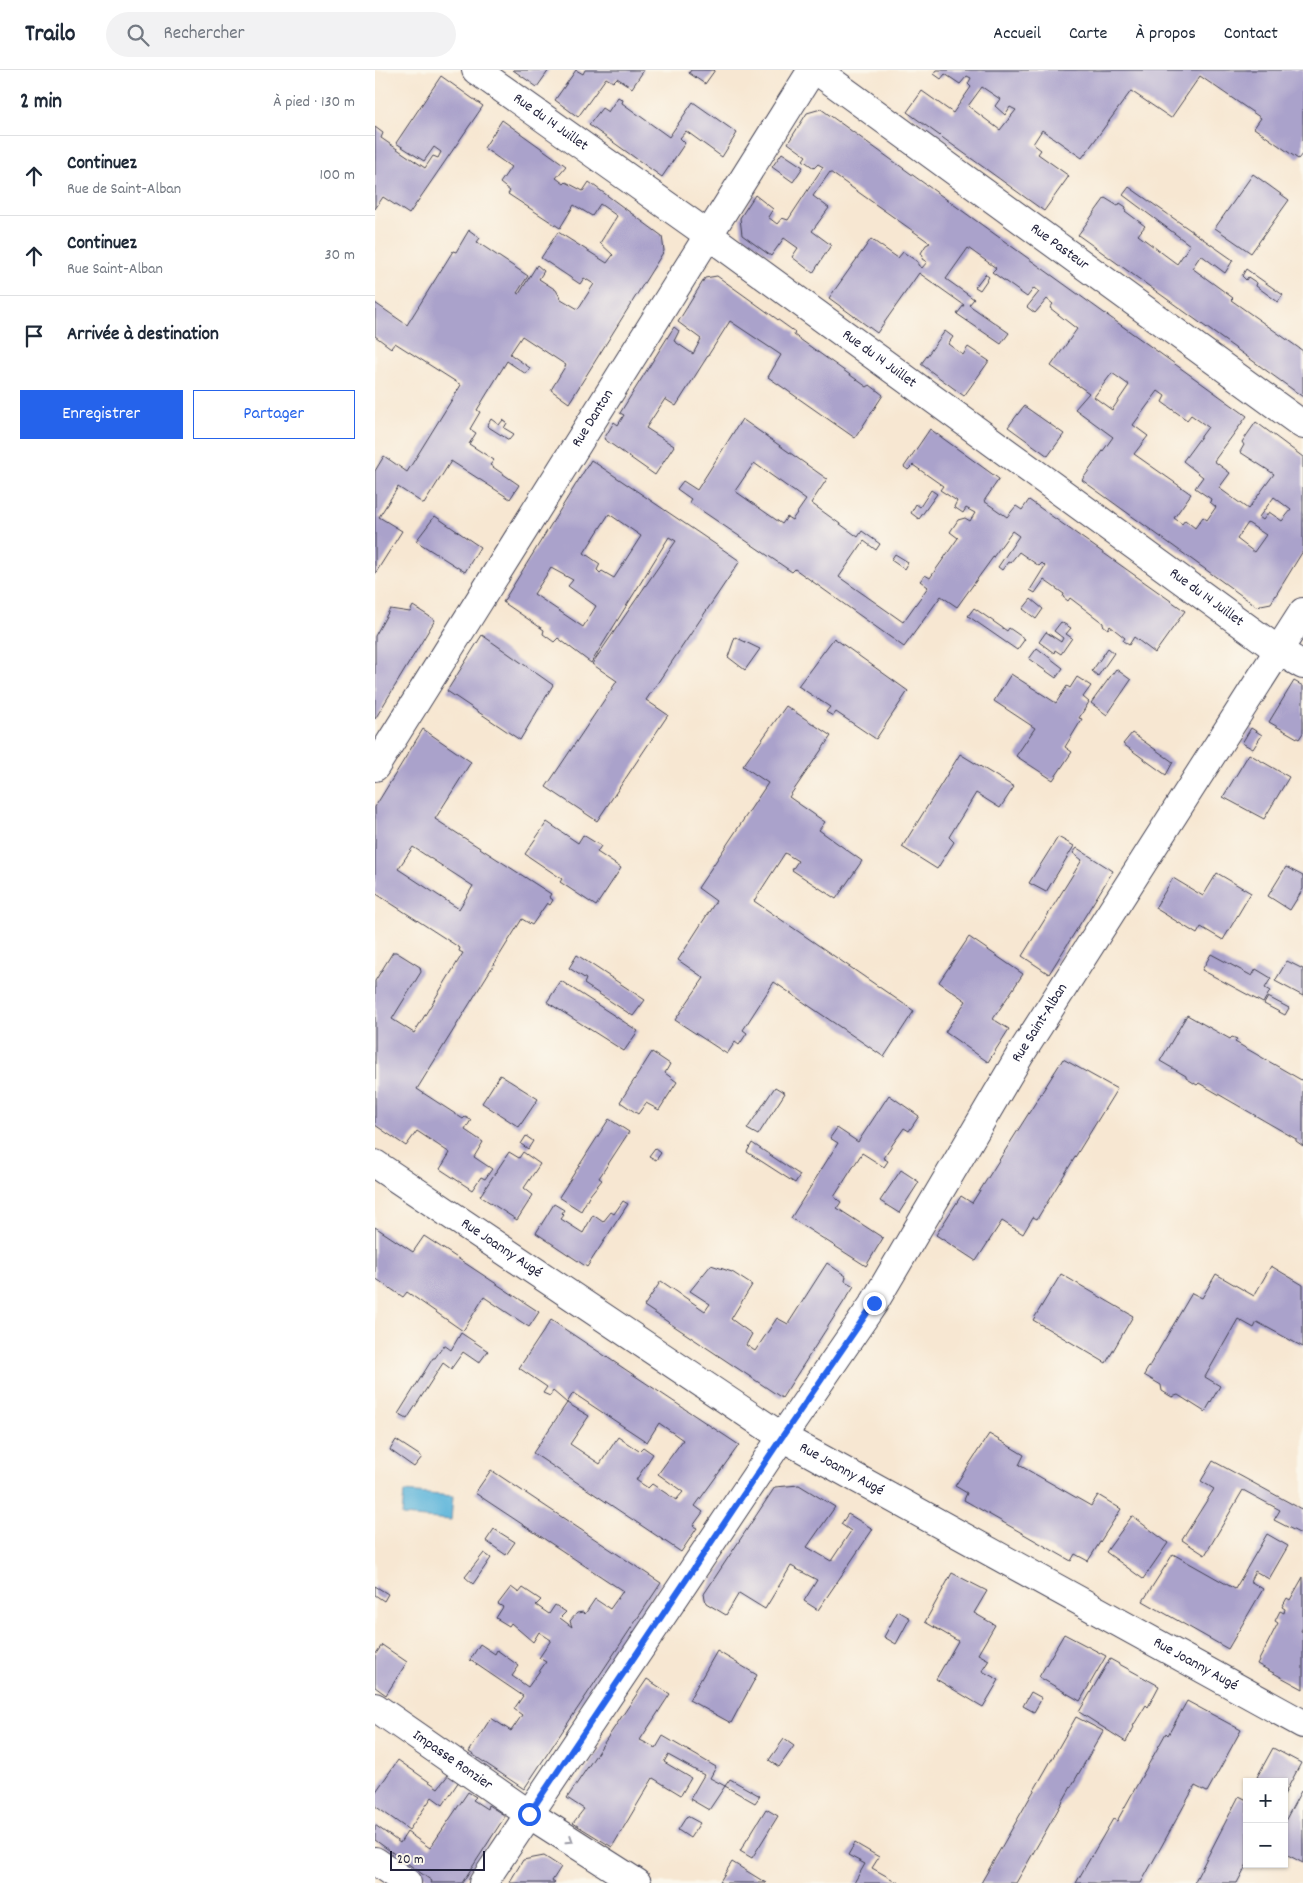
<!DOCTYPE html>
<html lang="fr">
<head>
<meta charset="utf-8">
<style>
  body { margin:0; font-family:Dekko,sans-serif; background:#f2f2f3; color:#1f2937 }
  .controls { position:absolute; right:15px; bottom:15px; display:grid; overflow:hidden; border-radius:0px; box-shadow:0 1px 4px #0004 }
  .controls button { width:45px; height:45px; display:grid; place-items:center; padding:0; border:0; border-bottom:1px solid #e0e1e3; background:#fff; color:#1f2937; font:25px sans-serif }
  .scale { position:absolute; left:15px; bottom:12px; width:95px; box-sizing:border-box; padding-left:5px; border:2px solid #22223b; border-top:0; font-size:14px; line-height:18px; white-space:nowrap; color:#22223b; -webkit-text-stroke:4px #fbf7ec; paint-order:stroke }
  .stop { position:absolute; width:15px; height:15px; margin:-11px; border:4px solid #2563eb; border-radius:50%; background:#fff }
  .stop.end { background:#2563eb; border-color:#fff; box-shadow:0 1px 5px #0008 }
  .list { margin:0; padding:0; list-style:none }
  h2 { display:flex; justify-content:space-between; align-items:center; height:65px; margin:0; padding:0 20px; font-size:21px }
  h2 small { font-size:16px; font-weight:400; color:#747a83 }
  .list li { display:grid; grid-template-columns:32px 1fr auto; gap:15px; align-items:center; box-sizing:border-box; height:80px; padding:0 20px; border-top:1px solid #e0e1e3 }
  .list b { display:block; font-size:19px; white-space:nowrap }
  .list p { margin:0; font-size:16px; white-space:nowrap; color:#747a83 }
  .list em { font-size:16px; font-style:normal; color:#747a83 }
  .actions { display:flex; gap:10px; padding:15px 20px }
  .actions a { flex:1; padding:11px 0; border:1px solid #2563eb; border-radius:0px; text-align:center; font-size:18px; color:#2563eb }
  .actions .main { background:#2563eb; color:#fff }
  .icon { flex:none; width:28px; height:28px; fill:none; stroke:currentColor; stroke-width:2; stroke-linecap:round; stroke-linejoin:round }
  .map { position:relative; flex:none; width:928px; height:1813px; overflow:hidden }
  header { display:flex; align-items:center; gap:30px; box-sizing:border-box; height:70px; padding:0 25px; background:#fff; border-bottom:1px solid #e0e1e3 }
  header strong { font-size:24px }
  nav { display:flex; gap:28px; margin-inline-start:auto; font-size:18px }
  .search { width:350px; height:45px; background:#f2f2f3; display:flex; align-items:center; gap:12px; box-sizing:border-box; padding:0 18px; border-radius:28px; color:#747a83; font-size:19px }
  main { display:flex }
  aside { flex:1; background:#fff }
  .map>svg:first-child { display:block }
</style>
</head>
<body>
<header>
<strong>Trailo</strong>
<div class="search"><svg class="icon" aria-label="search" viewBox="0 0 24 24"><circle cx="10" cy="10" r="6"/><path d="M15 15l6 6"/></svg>Rechercher</div>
<nav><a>Accueil</a><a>Carte</a><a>À propos</a><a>Contact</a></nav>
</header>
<main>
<aside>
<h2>2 min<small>À pied · 130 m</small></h2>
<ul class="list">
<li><svg class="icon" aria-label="ahead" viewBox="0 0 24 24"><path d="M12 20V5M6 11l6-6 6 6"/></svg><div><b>Continuez</b><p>Rue de Saint-Alban</p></div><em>100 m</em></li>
<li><svg class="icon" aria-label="ahead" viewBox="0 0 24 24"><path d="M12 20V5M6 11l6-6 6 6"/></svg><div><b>Continuez</b><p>Rue Saint-Alban</p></div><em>30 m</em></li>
<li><svg class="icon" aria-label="arrive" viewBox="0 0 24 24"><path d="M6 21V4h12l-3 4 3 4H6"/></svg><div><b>Arrivée à destination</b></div></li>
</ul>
<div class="actions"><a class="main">Enregistrer</a><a>Partager</a></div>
</aside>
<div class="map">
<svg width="928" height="1813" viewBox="0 0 928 1813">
  <rect width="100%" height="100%" fill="#fbf7ec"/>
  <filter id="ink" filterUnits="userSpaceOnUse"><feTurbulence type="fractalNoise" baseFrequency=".02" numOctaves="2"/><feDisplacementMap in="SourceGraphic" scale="10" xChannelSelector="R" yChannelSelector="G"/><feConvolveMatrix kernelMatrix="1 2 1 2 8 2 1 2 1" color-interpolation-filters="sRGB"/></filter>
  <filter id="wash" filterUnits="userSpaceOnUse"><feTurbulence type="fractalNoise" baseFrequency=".0096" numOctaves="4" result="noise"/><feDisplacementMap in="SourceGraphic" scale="20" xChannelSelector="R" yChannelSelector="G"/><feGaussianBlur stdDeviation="1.12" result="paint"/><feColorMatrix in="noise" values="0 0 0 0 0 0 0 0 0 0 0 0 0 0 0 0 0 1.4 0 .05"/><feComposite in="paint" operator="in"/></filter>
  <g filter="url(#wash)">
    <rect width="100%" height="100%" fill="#f7e7d2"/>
    <path fill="#5db5da" stroke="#406c8a" d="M29 1422 78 1426 76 1450 27 1446Z"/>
    <g id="blocks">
      <path fill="#aaa2cb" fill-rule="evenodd" d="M138 0H174L162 17Z
        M201 0 208 4 210 0H269L257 18 242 8 238 12 231 8 203 47 180 30Z
        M316 0H340L330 14 314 3Z
        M562 0H928V83L923 89 879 58 886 48 825 6 796 48 756 21 707 88 667 60 658 74 666 80 663 84 694 106 669 141 532 42 547 21 578 43 596 17 593 14 596 8 592 6 585 14 570 4 566 9 559 4ZM607 17 625 29 620 36 630 45 635 37 641 40 625 60 593 36Z
        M66 6 108 36 34 144 8 127 0 139V57L8 63 6 68 50 98 58 86 63 88 66 82 59 77 49 91 21 73Z
        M243 27 248 30 247 33 294 67 318 32 362 63 347 87 311 61 305 68 310 73 287 107 214 55 227 38 233 42Z
        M446 39 872 346 839 391 855 403 844 418 873 439 899 404 865 382 869 375 867 372 881 352 928 387V481L896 533 881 536 707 410 738 367 700 339 714 323 676 296 702 259 675 238 678 234 672 229 660 243 652 237 664 222 659 218 652 227 617 202 621 198 593 178 571 209 599 229 594 235 634 263 626 274 582 244 589 235 544 203 502 263 454 228 496 169 523 188 528 182 543 192V195L547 198 552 192 547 189 548 186 546 183 551 175 555 173 455 102 438 126 454 138 437 161 456 175 438 203 417 187 423 178 409 168 396 186 367 165 365 148 380 125 398 139 393 147 402 154 407 148 413 150 448 97 443 94 439 98 428 90 431 86 413 73 432 43ZM737 303 754 315 737 340 719 327ZM783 321 790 326 787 332 812 350 816 345 833 357 808 391 828 407 820 418 836 429 835 432 841 437 832 450 828 447 820 458 810 450 807 454 799 448 816 424 759 384 773 366 758 355ZM899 427 916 440 907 451 894 442 888 450 884 447ZM873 453 891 465 879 482 862 469Z
        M127 50 191 96 181 108 189 114 191 112 208 121 214 112 287 166 289 181 194 333 176 320 191 295 147 266 135 284 155 298 151 304 132 291 102 340 105 342 95 359 101 363 94 374 119 390 115 395 144 415 135 429 76 391 49 434 23 417 4 447 27 461 0 504V401L9 386 32 402 86 315 20 273 16 278 0 266V233L32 255 78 181 81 182 94 160 105 168 102 172 153 206 142 223 144 224 162 195 169 201 164 209 181 220 186 229 203 239 219 214 209 208 205 214 166 188 183 162 232 193 238 185 225 173 242 146 225 134 217 146 199 135 185 158 133 124 135 121 125 113 136 97 109 78Z
        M407 83 428 97 418 112 397 97Z
        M878 104 914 130 876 183 840 158Z
        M754 117 858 190 850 203 826 185 817 198 858 228 856 230 928 281V327L703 165 730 128 743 136 745 133 751 137 750 141 770 156 763 165 802 194 815 175 748 125Z
        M871 199 908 225 903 232 881 216 882 213 873 207 871 210 867 206Z
        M610 204 614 207 605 220 600 217Z
        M342 206 420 262 419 265 492 317 495 315 508 325 480 368 393 307 406 285 355 251 301 336 290 329 271 358 299 376 280 405 229 369 239 352 243 355 249 345 245 343 299 257 304 261 299 271 318 284 326 269 303 252 330 208Z
        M570 261 578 267 573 274 588 285 593 277 614 291 589 326 546 294Z
        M649 336 689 364 673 386 633 357Z
        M116 349 124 355 128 350 132 353 129 358 139 364 134 370 112 356Z
        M367 349 452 409 436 433 483 467 487 461 505 474 501 480 489 471 464 507 528 552 553 517 545 511 550 505 555 508 583 468 575 462 583 450 590 448 595 451 600 443 591 438 588 443 579 437 582 431 565 420 568 416 538 395 533 400 529 397 555 359 624 409 609 431 632 447 641 436 647 440 654 430 810 541 780 583 759 567 754 575 748 571 750 568 735 556 733 559 728 555V553L695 528 693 531 688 527 689 524 669 510 660 523 655 520 670 496 667 493 664 496 644 482 635 493 633 492 627 500 623 497 644 466 637 461 582 537 566 526 529 577 420 499 417 502 314 432 316 429 302 419 308 411 322 420ZM379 393 431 430 417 450 412 447 407 454 360 421Z
        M216 390 365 491 271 630 293 645 222 751 171 717 242 611 217 594 301 471 294 467 216 593 183 568 179 572 168 564 169 560 128 532ZM234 444 266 466 239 508 227 501 225 503 222 500 225 494 209 483ZM176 498 198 510 193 516 221 536 208 557 159 524Z
        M556 420 562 424 544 449 536 443 541 434 545 437Z
        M60 446 105 477 90 502 41 471Z
        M520 484 533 492 529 499 516 490Z
        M656 529 668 539 661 549 648 539Z
        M38 536 60 550 0 649V566L15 539 35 542Z
        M599 538 632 561 634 558 650 569 642 580 593 546Z
        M686 552 696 558 691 564 697 568 686 584 680 580 679 583 664 572 671 562 686 572 688 568 679 561Z
        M107 565 178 615 145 670 72 621Z
        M360 567 385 579 370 600 353 587Z
        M459 568 533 621 501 669 461 642 458 646 451 642 455 637 423 616Z
        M662 578 688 598 681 608 654 589Z
        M733 578 739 583 723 606 717 601Z
        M741 599 756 610 732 645 716 633Z
        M636 604 681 633 692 616 695 618 702 607 716 616 708 627 714 632 704 648 707 649 690 677 697 682 678 710 641 686 660 658 619 631Z
        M919 611 928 616V663L924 669 894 652Z
        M411 636 456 666 414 727 450 752 444 760 487 791 461 829 417 800 423 791 410 783 379 831 539 941 509 987 399 912 368 960 372 963 364 975 360 972 352 984 300 950 329 908 303 890 341 831 323 818 393 713 368 696Z
        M876 658 887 665 878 679 867 673Z
        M48 659 96 692 60 749 176 824 174 827 178 830 175 835 172 833 157 855 147 849 42 1019 88 1049 90 1047 96 1050 90 1060 108 1072 99 1087 117 1099 110 1109 106 1107 97 1120 65 1099 75 1083 42 1061 31 1076 0 1055V911L18 882H21L45 897 46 902 17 949 39 963 88 883 84 881 85 878 0 823V737ZM38 777 98 816 84 839 23 799Z
        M757 663 798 692 791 705 748 674Z
        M585 684 639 717 625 738 601 723 574 767 579 772 562 799 527 777Z
        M874 684 914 707 889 749 848 727Z
        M172 752 203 773 208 765 226 776 222 782 246 798 221 836 185 812 187 809 150 784Z
        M683 767 699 776 671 822 654 813Z
        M702 778 738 801 674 904 647 886 707 790 698 783Z
        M911 797 928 806V819L915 840 893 826Z
        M842 803 876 823 848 870 826 857 822 864 780 838 798 808 828 826Z
        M594 867 648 904 618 949 634 959 613 992 570 962 591 931 564 912Z
        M836 884 877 906 881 899 896 908 890 918 895 921 888 933 827 900Z
        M202 885 270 930 258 946 209 914 211 909 194 898Z
        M912 891 928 899V926L900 911Z
        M186 911 263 961 249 981 172 932Z
        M893 927 914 938 910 945 889 934Z
        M812 945 855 969 857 967 862 969 860 972 928 1011V1076L921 1071V1069L824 1013 822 1015 811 1008V1006L785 991Z
        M277 982 295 994 290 1003 302 1012 284 1040 271 1033 263 1044 245 1032Z
        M688 989 742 1019 662 1149 658 1147 648 1164 627 1151 601 1191 561 1165 586 1126 597 1133Z
        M125 1005 163 1029 144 1057 107 1033Z
        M400 1017 410 1023 383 1065 372 1059Z
        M514 1025 544 1046 534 1061 529 1058 508 1088 513 1091 509 1097 487 1083 459 1127 466 1132 462 1138 508 1168 491 1196 416 1148 463 1073 455 1068 462 1058 483 1072Z
        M234 1049 254 1062 224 1108 227 1110 215 1125 206 1141 184 1127Z
        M151 1066 158 1071 153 1079 146 1074Z
        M377 1073 425 1105 420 1113 372 1082Z
        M280 1078 286 1083 281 1090 274 1086Z
        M134 1082 144 1088 148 1082 165 1094 149 1118 158 1125 142 1150 105 1126Z
        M526 1100 544 1112 524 1143 505 1131Z
        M248 1131 253 1134 212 1197 161 1163 179 1134 189 1140 187 1143 189 1145 186 1149 208 1163 218 1145 228 1152 236 1142 239 1144Z
        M0 1157 38 1182 49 1166 164 1242 154 1257 109 1227 88 1261 32 1222 28 1227 0 1208Z
        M452 1193 471 1206 470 1211 479 1216 407 1328 269 1236 286 1211 330 1241 335 1234 315 1221 336 1195 357 1202 377 1215 356 1249 377 1264 371 1275 380 1281 402 1248 413 1254Z
        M896 1196 928 1215V1277L882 1252 879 1258 863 1249 830 1307 845 1316 830 1342 803 1325 797 1327 787 1321 786 1315 769 1305 817 1223 827 1228 841 1204 879 1226Z
        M686 1204 758 1246 731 1293 658 1250Z
        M176 1250 364 1375 320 1436 328 1442 318 1456 322 1458 306 1482 158 1383 192 1333 214 1346 195 1374 225 1394 243 1367 264 1381 268 1377 278 1384 261 1410 273 1418 277 1414 301 1430 308 1422 283 1404 308 1370 284 1353 272 1372 198 1323 192 1333 178 1321 175 1326 168 1323 172 1317 144 1298Z
        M86 1263 113 1281 104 1293 88 1282 76 1299 68 1293 32 1349 23 1344 58 1288H60L69 1275 76 1280Z
        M614 1364 649 1385 644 1395 665 1407 716 1436 723 1425 746 1439 713 1491 700 1484 696 1491 589 1430 592 1423 580 1416Z
        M21 1370 47 1387 39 1397 15 1380Z
        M838 1391 928 1440V1465L899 1450 905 1440 868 1420 830 1485 807 1470 839 1419 826 1411Z
        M116 1400 286 1513 149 1719 94 1682 116 1648 136 1661 147 1645 139 1639 148 1626 95 1590 105 1574 120 1584 122 1580 144 1596 137 1606 153 1617 171 1592 164 1588 176 1570 164 1562 158 1572 136 1553 134 1556 121 1548 128 1537 123 1534 136 1517 144 1523 148 1518 166 1530 161 1535 174 1544 180 1535 191 1542 185 1548 197 1557 195 1551 202 1543 208 1542 210 1544 220 1529 235 1539 248 1521 100 1423Z
        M424 1415 460 1437 432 1477 456 1491 476 1461 466 1454 473 1444 498 1459 443 1540 429 1531 442 1510 416 1496 390 1539 364 1523 351 1545 331 1533 329 1524 400 1417Z
        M757 1446 793 1473 768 1509 731 1482Z
        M119 1459 140 1472 131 1485 111 1471Z
        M892 1464 913 1476 894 1509 880 1501 875 1511 888 1519 853 1579 768 1531 798 1484 860 1519Z
        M109 1483 116 1488 98 1514 90 1507Z
        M577 1503 612 1521 599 1543 620 1555 603 1584 614 1590 607 1601 624 1610 608 1637 561 1609 583 1571 550 1552Z
        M928 1507V1557L926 1561 928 1562V1619L882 1594 903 1553 900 1551 905 1541 909 1543 910 1539 907 1537 912 1528 915 1530Z
        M0 1516 13 1524 9 1531 0 1525Z
        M523 1541 535 1548 521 1574 509 1567Z
        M689 1564 731 1586 705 1631 664 1607Z
        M7 1575 32 1592 11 1625 0 1617V1585Z
        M342 1581 382 1605 356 1653 314 1630Z
        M735 1589 784 1616 773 1637 771 1635 758 1656 759 1657 751 1672 704 1642Z
        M272 1609 295 1624 265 1670 281 1678 288 1666 341 1697 335 1708 350 1716 334 1740 315 1729 329 1705 293 1685 289 1692 316 1708 306 1725 278 1708 237 1777 198 1753 209 1739 192 1728Z
        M656 1622 667 1628 659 1642 648 1636Z
        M812 1631 866 1660 832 1722 820 1716 766 1813H701L738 1749 742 1751 791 1663 793 1665Z
        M701 1647 728 1661 641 1813H606Z
        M409 1669 419 1676 404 1697 394 1690Z
        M898 1678 926 1693 909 1725V1712H892L882 1707Z
        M23 1690 63 1718 74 1704 84 1711 68 1735 57 1727 34 1760 0 1736V1723Z
        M355 1709 385 1726 380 1733 350 1716Z
        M926 1721 928 1722V1793L909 1783V1753Z
        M93 1722 101 1727 98 1730 112 1739 113 1735 129 1745V1748L87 1813H56L57 1811 0 1770V1755L25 1773 32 1762 55 1778Z
        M864 1726 872 1730V1794L862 1813H819Z
        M391 1739 403 1746 377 1788 365 1781Z
        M312 1746 325 1753 315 1768 303 1760Z
        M480 1773 504 1787 497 1798 524 1813H479L490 1794 473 1785Z
        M169 1786 186 1797 177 1811 180 1813H134L148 1790Z
        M357 1792 391 1813H344Z"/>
    </g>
  </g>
  <g filter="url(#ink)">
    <use href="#blocks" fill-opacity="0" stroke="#424052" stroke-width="1"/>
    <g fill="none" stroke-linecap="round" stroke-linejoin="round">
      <g stroke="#424052" stroke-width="30">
        <g id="minor">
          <path id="s1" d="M101 0 332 164 904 581 928 595"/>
          <path id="s2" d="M441 0 928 355"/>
          <path id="s3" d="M0 697 437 0"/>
          <path id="s4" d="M0 1094 407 1367 928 1654"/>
          <path id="s5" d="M0 1637 154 1744 262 1813"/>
          <path d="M0 1791 32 1813"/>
          <path id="s6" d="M108 1813 407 1367 499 1233 645 985 928 542"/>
        </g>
      </g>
      <use href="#minor" stroke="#fff" stroke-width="28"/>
    </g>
    <defs><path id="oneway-chevron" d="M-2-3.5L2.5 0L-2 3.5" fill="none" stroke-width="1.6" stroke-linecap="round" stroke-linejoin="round" transform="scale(1.25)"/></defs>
    <use stroke="#9c9ca7" href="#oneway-chevron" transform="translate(195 1770) rotate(33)"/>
  </g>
  <g fill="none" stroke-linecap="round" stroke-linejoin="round" filter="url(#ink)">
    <path stroke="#2563eb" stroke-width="6" d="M154 1744 407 1367 499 1233"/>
  </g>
  <g text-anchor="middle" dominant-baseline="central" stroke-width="5" stroke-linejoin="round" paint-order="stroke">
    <g font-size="15" fill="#22223b" stroke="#fbf7ec">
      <text stroke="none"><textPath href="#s1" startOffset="91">Rue du 14 Juillet</textPath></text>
      <text stroke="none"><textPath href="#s2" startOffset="301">Rue Pasteur</textPath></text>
      <text stroke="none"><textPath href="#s1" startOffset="496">Rue du 14 Juillet</textPath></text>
      <text stroke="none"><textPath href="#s3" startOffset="411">Rue Danton</textPath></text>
      <text stroke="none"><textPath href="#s1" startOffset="901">Rue du 14 Juillet</textPath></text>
      <text stroke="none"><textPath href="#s6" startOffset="1025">Rue Saint-Alban</textPath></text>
      <text stroke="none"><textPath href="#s4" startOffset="152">Rue Joanny Augé</textPath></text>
      <text stroke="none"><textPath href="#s4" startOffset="558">Rue Joanny Augé</textPath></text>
      <text stroke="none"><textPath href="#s4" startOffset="962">Rue Joanny Augé</textPath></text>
      <text stroke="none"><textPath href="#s5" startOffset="94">Impasse Ronzier</textPath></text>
    </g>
  </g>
</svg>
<div class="controls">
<button>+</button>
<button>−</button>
</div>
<div class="scale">20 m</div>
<div class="stop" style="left:154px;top:1744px"></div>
<div class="stop end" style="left:499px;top:1233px"></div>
</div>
</main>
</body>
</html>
